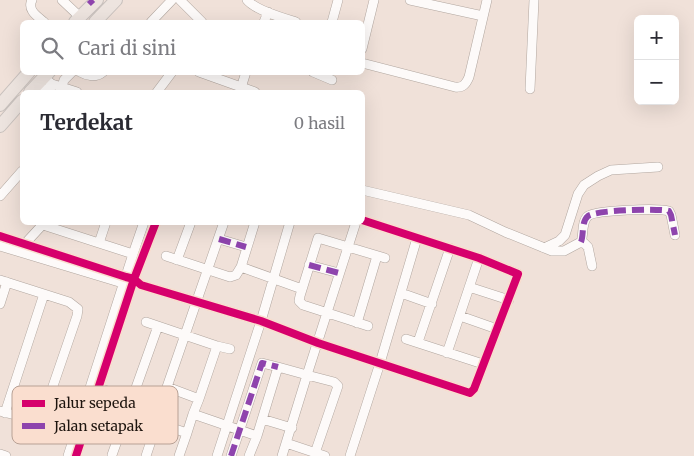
<!DOCTYPE html>
<html lang="id">
<head>
<meta charset="utf-8">
<style>
  body { margin:0; font-family:Merriweather,serif; background:#f2f2f3; color:#2b2b33 }
  .controls { position:absolute; right:15px; top:15px; display:grid; overflow:hidden; border-radius:8px; box-shadow:0 5px 20px #0002 }
  .controls button { width:45px; height:45px; display:grid; place-items:center; padding:0; border:0; border-bottom:1px solid #e1e1e2; background:#fff; color:#2b2b33; font:25px sans-serif }
  .list { margin:0; padding:0; list-style:none }
  h2 { display:flex; justify-content:space-between; align-items:center; height:65px; margin:0; padding:0 20px; font-size:21px }
  h2 small { font-size:16px; font-weight:400; color:#7c7c81 }
  .icon { flex:none; width:28px; height:28px; fill:none; stroke:currentColor; stroke-width:2; stroke-linecap:round; stroke-linejoin:round }
  .map { position:relative; flex:none; width:694px; height:456px; overflow:hidden }
  .search { position:absolute; background:#fff; box-shadow:0 5px 20px #0002; left:20px; top:20px; width:345px; height:55px; display:flex; align-items:center; gap:12px; box-sizing:border-box; padding:0 18px; border-radius:8px; color:#7c7c81; font-size:19px }
  .panel { position:absolute; background:#fff; box-shadow:0 5px 20px #0002; left:20px; top:90px; width:345px; height:135px; border-radius:8px }
  .map>svg:first-child { display:block }
</style>
</head>
<body>
<div class="map">
<svg width="694" height="456" viewBox="0 0 694 456">
  <rect width="100%" height="100%" fill="#f0e1d9"/>
  <g fill="none" stroke-linecap="round" stroke-linejoin="round">
    <g stroke="#b1a69f" stroke-width="10">
      <path id="minor" d="M32 0C27 10 37 16 44 22
        M62 0 80 17
        M180 0 202 22
        M247 0C255 10 283 18 296 22
        M410 0 483 16
        M151 22 172 0
        M264 22 268 12
        M332 22 338 0
        M362 49 374 0
        M362 63 455 87C463 88 466 84 469 77L487 0
        M80 72C87 76 96 78 103 72
        M199 72 255 92
        M313 72 332 80
        M44 78 52 84 77 92
        M36 86 51 92
        M62 87 64 80 72 72
        M530 89 534 0
        M240 91 246 72
        M157 92 172 72
        M362 190 469 215 505 232 552 251H564L579 243H584L588 247 592 266
        M0 196 22 171
        M43 225 133 254 144 222
        M0 236 126 277 134 279 141 285 261 321 318 343 470 393 474 389 518 274 479 258 362 220
        M219 239 246 247
        M581 242C584 235 581 222 588 216 596 210 658 208 669 211L671 215 675 235
        M99 243 106 222
        M0 246 129 285
        M21 248 45 222
        M544 248 559 241 565 235 578 194 584 185 598 176 611 170 658 167
        M166 256 230 277 236 275 241 267 302 289
        M177 260 191 222
        M309 265 339 273
        M241 267 255 222
        M0 280 69 302 78 309 77 316 42 418 39 421 0 411
        M469 287 509 300
        M401 293 432 304
        M0 304 7 282
        M460 316 497 329
        M146 322 217 346 199 399
        M357 323 377 256
        M368 326 303 305 299 301 300 296 318 238 385 258
        M406 339 483 364
        M418 342 450 248
        M217 346 230 349
        M447 353 479 258
        M167 387 224 222
        M99 388 160 410 157 423 187 433 193 414 257 436 249 456
        M160 410 167 387 199 399 193 414
        M5 413 44 294
        M262 419 292 428
        M257 436 278 367 307 375 282 456
        M286 443 325 456
        M0 454 6 456
        M112 455 158 326
        M68 456 133 254
        M76 456 134 279 156 222
        M146 456 157 423
        M179 456 187 433
        M217 456 261 321 290 222
        M231 456 262 363 278 367
        M314 456 338 386 334 382 307 375 356 222
        M350 456 380 363 417 238"/>
    </g>
    <g stroke="#c8c1bd" stroke-width="14">
      <path id="highway" d="M75 22 97 0
        M95 22 116 0
        M30 92 49 72
        M0 105 29 72
        M0 126 22 101"/>
    </g>
    <use href="#minor" stroke="#fdfaf9" stroke-width="9"/>
    <use href="#highway" stroke="#ede4df" stroke-width="12"/>
    <path stroke="#8e44ad" stroke-width="6" stroke-dasharray="12 6" stroke-linecap="butt" d="M89 0 93 4
      M219 239 246 247
      M581 242C584 235 581 222 588 216 596 210 658 208 669 211L671 215 675 235
      M309 265 339 273
      M231 456 262 363 278 367"/>
    <g stroke="#fadecf" stroke-width="11">
      <path id="cycleway" d="M0 236 126 277 134 279 141 285 261 321 318 343 470 393 474 389 518 274 479 258 362 220
        M76 456 134 279 156 222"/>
    </g>
    <use href="#cycleway" stroke="#d6006c" stroke-width="8"/>
  </g>
  <rect x="12" y="386" width="166" height="58" rx="8" fill="#fadecf" stroke="#b8a195" stroke-width="1"/>
  <rect x="22" y="400" width="23" height="7" fill="#d6006c"/>
  <rect x="22" y="423" width="23" height="6" fill="#8e44ad"/>
  <g font-size="14" fill="#1d140e">
    <text x="54" y="408">Jalur sepeda</text>
    <text x="54" y="431">Jalan setapak</text>
  </g>
</svg>
<div class="controls">
<button>+</button>
<button>−</button>
</div>
<div class="search"><svg class="icon" aria-label="search" viewBox="0 0 24 24"><circle cx="10" cy="10" r="6"/><path d="M15 15l6 6"/></svg>Cari di sini</div>
<section class="panel">
<h2>Terdekat<small>0 hasil</small></h2>
<ul class="list">
</ul>
</section>
</div>
</body>
</html>
